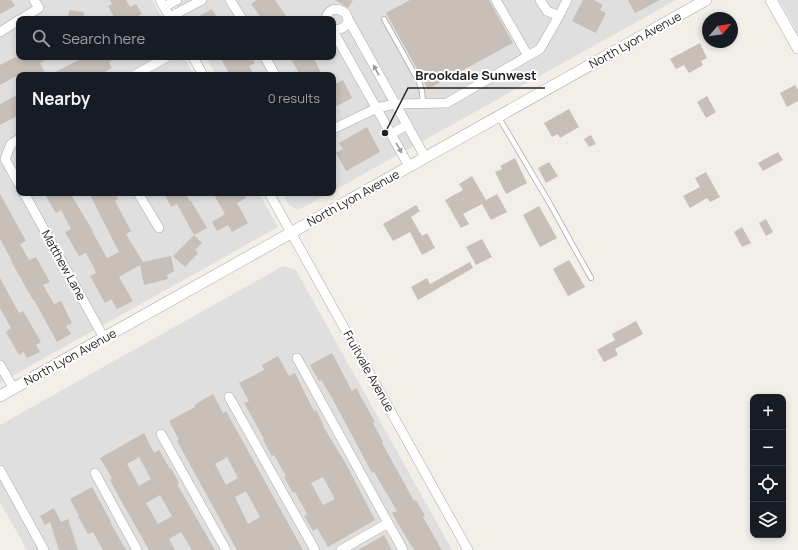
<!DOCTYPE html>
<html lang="en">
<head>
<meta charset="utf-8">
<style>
  body { margin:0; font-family:Manrope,sans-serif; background:#242831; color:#f1f3f6 }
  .controls { position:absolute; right:12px; bottom:12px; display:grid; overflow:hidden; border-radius:8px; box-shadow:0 2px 6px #0003 }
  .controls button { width:36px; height:36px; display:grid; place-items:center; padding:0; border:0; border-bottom:1px solid #363941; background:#171b24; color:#f1f3f6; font:20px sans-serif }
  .compass { position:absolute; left:702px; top:12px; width:36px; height:36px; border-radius:50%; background:#171b24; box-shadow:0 2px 6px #0003; rotate:61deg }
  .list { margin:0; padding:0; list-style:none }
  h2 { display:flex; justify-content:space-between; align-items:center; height:52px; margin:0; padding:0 16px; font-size:17px }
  h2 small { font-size:13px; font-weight:400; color:#9ea1a6 }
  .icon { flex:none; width:22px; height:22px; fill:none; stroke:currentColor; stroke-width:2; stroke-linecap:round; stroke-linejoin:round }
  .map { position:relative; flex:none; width:798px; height:550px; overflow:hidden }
  .search { position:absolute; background:#171b24; box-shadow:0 2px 6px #0003; left:16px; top:16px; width:320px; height:44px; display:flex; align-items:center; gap:10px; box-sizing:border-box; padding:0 14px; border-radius:8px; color:#9ea1a6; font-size:15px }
  .panel { position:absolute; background:#171b24; box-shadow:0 2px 6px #0003; left:16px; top:72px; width:320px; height:124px; border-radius:8px }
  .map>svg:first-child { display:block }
</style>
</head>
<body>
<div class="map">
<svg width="798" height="550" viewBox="0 0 798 550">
  <rect width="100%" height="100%" fill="#f2efe9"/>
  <path fill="#e0dfdf" d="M0 0H152L163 19H19V57H184L194 75H19V193H259L278 227 0 383Z
    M174 0H676L333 191V75H216L206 57H333V19H184Z
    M779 0H798V34Z
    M282 193H329L302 208 296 209 289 205Z
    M283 266 296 270 452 550H27L0 502V425Z"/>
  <path fill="#c7bfb8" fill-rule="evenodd" d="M0 0H11L15 6 0 14Z
    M110 0H126L130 7 136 4 142 14 132 19H115L108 6 112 4Z
    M257 0H275L288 19H262L251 4Z
    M335 0H353L348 8Z
    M410 0H489L513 43 428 89 386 13Z
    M583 0H594L603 5 600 10 606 13 596 33 572 21Z
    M628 0H660L635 13Z
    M212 9 218 19H194Z
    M69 10 84 12 83 19H68Z
    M700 43 707 58 701 61 703 65 689 73 684 65 676 69 670 59Z
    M16 57H51L40 63 46 75H18L0 85V65Z
    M85 57H117L109 62 112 68 99 75H49Z
    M220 57H251L255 63 249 66 254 75H230Z
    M290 57H313L322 75H300Z
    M343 80 352 98 333 108V85Z
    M795 85 798 90V101L787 107 780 93Z
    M19 94V115L0 125V104Z
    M707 96 716 112 706 118 697 102Z
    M569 109 579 127 560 138 558 134 552 137 544 123Z
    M367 127 380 152 346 171 336 153 343 149 339 143Z
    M591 135 596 144 589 147 584 139Z
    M778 152 783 160 763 171 758 163Z
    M515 158 527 183 506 194 495 172 502 169 500 166Z
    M549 162 558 176 546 183 538 168Z
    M706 172 720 197 710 202 707 198 690 208 683 196 700 187 695 178Z
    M472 176 486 200 497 194 507 212 491 220 482 204 463 214 469 224 461 228 445 200 463 190 459 184Z
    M44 193H70L93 231H92L107 258 119 252 89 193H115L118 199 115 201 131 231 126 234 143 262 171 256 174 271 167 275 168 279 144 285 140 265 119 277 133 301 117 309 111 299 105 303 90 276 96 273 93 266 86 253 79 256 65 232 71 229 61 210 56 213Z
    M164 193H185L190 201H191L207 228 194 235 202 243 195 250 198 253 185 267 173 256 194 235 177 204 171 207Z
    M213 193H244L246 198 237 203 248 223 232 232 228 225 217 231 212 222 225 214Z
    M0 194 26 241 20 244 29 260 36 257 50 282 43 285 54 304 61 301 72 323 66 326 71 334 57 342 34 300H33L11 261H12L0 239Z
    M416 205 420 211 411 217 422 236 427 233 435 248 422 255 410 232 393 241 383 224Z
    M539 206 557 238 540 247 523 215Z
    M766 219 773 232 766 236 759 223Z
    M742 227 751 243 742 247 734 232Z
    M482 239 492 257 476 265 466 247Z
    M569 260 585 287 568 296 553 269Z
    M470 262 473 268 418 300 411 287 427 278 430 284Z
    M0 278 19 313 23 311 41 342 36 345 40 352 27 358 24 352 19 355 6 332 11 328 0 308Z
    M636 321 643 334 615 349 618 355 604 362 597 350 615 340 612 334Z
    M332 353 352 391 356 388 366 406 375 422 373 423 383 442 382 443 414 501 416 500 425 516 423 517 442 550H414L401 529 392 513 397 511 374 472 372 473 332 398 321 380 319 381 310 365Z
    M278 356 289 376 295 373 314 411 316 410 324 426H323L346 464 375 520 328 547 317 528 313 531 304 516 307 514 295 492 293 493 284 477 286 476 274 455 272 456 263 440 264 439 244 403 249 401 239 383 264 370 262 365ZM323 477 335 499 323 505 311 483Z
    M213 394 223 413 226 411 303 550H237L177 441 179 440 169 421 195 407 194 405ZM227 457 238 478 226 485 215 464ZM246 491 260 517 248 524 235 497Z
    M144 433 154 453 159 450 170 469 171 468 179 483 177 484 215 550H192L181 532 169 539 175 550H149L119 497 110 480 112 478 100 458ZM139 457 151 479 139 486 127 464ZM160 495 172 516 158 524 146 503Z
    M92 487 111 522H110L126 550H103L93 532 88 534 78 516H79L70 499Z
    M54 508 61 522 68 519 78 550H59L50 522 45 525 40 516Z
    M384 535 392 550H358Z"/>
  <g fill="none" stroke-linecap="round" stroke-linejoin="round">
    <g stroke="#a9a9a9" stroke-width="6">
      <path id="service" d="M384 19 419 82 422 91 423 104
        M498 116 550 204 591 278"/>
    </g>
    <g stroke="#a9a9a9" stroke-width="10">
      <path id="minor" d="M160 0 171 19
        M230 0 242 19
        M496 0 528 56
        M540 0 547 11 559 16
        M164 7 177 0
        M170 17 202 0
        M347 17 425 157
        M21 19 39 8 34 0
        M326 19C329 0 357 13 345 26 341 30 337 30 333 29
        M333 31 409 166
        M0 32 19 20
        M193 57 203 75
        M265 57 275 75
        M135 75 167 57
        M333 129 377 108 395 104 447 103 540 49 559 16 567 0
        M391 134 407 125
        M19 139 11 144 5 159 19 184
        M24 193 104 338
        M138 193 159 228
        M269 193 468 550
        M297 358 403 550
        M0 365 14 389
        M229 397 315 550
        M161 434 226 550
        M0 470 44 550
        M95 473 137 550
        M341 550 388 523"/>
    </g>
    <g stroke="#a9a9a9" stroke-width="12">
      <path id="tertiary" d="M771 0 798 48
        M0 396 706 0"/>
    </g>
    <use href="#service" stroke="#fff" stroke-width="4.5"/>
    <use href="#minor" stroke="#fff" stroke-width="9"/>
    <use href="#tertiary" stroke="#fff" stroke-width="11"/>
  </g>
  <defs><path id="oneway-solid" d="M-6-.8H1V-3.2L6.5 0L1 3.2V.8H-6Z"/></defs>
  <g fill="#9c9c9c">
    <use href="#oneway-solid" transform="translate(376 70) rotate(-119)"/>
    <use href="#oneway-solid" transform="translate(399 148) rotate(60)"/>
  </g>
  <g text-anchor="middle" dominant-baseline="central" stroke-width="4" stroke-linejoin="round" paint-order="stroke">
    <g font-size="12" fill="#222" stroke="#fff">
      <text transform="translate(635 40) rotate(-29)">North Lyon Avenue</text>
      <text transform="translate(353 198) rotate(-29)">North Lyon Avenue</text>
      <text transform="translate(64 265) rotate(61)">Matthew Lane</text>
      <text transform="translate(70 357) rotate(-29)">North Lyon Avenue</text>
      <text transform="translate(369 371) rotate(61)">Fruitvale Avenue</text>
    </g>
  </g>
  <path fill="none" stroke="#222" stroke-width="1.5" d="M385 133L408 88H545"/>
  <circle fill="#222" stroke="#fff" stroke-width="1.5" cx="385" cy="133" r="4"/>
  <g font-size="13" text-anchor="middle" font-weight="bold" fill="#222" stroke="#fff" stroke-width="4" stroke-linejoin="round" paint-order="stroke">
    <text x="476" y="80">Brookdale Sunwest</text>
  </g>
</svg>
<div class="controls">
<button>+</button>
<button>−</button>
<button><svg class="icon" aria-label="locate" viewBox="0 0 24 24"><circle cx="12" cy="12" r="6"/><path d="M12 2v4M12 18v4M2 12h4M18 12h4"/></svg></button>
<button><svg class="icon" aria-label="layers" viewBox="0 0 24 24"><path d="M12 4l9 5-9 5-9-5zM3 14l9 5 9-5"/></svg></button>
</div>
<svg class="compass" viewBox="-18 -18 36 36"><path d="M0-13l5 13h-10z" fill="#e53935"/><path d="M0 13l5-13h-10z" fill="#9ea1a6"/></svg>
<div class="search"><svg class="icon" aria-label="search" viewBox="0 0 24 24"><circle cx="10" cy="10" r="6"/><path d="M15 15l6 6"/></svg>Search here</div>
<section class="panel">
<h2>Nearby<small>0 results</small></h2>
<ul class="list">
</ul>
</section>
</div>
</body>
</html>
